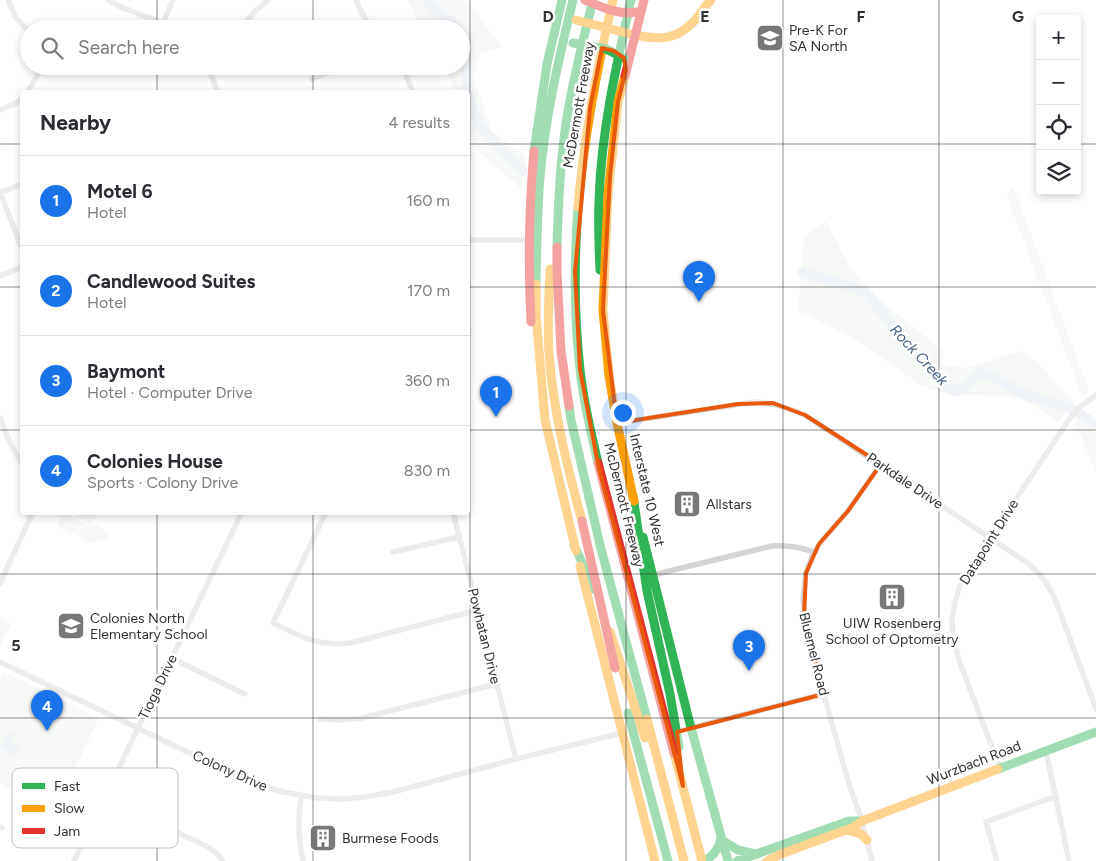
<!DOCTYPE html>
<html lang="en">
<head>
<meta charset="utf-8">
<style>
  body { margin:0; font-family:Figtree,sans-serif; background:#f2f2f3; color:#2b2b33 }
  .controls { position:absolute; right:15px; top:15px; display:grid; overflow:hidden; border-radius:5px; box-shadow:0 2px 8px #0003 }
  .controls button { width:45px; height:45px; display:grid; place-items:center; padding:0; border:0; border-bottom:1px solid #e1e1e2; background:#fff; color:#2b2b33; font:25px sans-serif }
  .you { position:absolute; left:622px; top:412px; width:18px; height:18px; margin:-12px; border:4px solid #fff; border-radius:50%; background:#1a73e8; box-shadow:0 0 0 8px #1a73e833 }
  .badge { display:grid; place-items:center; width:32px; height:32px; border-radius:50%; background:#1a73e8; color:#fff; font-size:16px; font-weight:700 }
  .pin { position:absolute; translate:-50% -41px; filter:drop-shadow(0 1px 2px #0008) }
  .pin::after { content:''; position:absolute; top:26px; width:18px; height:15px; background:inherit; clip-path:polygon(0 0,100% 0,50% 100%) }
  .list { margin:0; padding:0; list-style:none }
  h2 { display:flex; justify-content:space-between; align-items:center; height:65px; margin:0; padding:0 20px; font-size:21px }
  h2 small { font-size:16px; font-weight:400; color:#7c7c81 }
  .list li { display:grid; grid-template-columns:32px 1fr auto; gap:15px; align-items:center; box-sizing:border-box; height:90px; padding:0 20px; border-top:1px solid #e1e1e2 }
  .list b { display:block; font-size:19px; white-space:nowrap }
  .list p { margin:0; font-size:16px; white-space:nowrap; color:#7c7c81 }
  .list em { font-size:16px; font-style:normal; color:#7c7c81 }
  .icon { flex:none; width:28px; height:28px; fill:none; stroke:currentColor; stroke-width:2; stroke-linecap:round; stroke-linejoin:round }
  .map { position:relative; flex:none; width:1096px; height:861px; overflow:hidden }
  .search { position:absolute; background:#fff; box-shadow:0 2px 8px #0003; left:20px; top:20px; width:450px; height:55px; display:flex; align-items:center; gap:12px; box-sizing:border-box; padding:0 18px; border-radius:28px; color:#7c7c81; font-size:19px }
  .panel { position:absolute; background:#fff; box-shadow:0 2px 8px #0003; left:20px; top:90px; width:450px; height:425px; border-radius:5px }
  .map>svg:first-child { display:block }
</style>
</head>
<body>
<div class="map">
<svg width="1096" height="861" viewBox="0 0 1096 861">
  <rect width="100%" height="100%" fill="#fff"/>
  <path fill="#eef2ec" d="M407 0H466L502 47 480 53 474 80 491 130 525 156 523 190 477 150 468 125V92H455L451 80 443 66H461V29H423Z
    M1013 186 1089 391 1082 396 1007 197Z
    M826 221 849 266 876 297 944 352 941 365 966 368 1023 351 1044 369 1054 382 1074 401 1059 422 1022 399 987 395H950L922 386 858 341 811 316 798 311 804 237Z
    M1078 419 1096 431V475L1081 435 1070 428Z
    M68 513V512L97 513 92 524Z
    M65 514 89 525H96L108 532 109 533 106 539 92 543 59 527C56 522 60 519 62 515Z
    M0 619 11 624 0 646Z
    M3 672 99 718 55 810 0 783V678Z"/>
  <path fill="#dde5ef" d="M7 732 13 735 10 742 20 747 15 756 0 748Z"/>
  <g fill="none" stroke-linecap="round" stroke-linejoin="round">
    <path stroke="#dde5ef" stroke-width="2" d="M130 1V0"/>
    <path stroke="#dde5ef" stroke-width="10" d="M428 0 431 5 459 29
      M461 31 464 39 468 93 478 124 508 157 523 171
      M802 273 859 289 866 293 891 323 907 346 948 387 956 391 964 387 978 374H987L1019 392 1038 399 1070 408 1096 424"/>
    <path stroke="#d4d4d4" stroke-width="5.5" d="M8 0 16 18 29 31
      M108 0 123 8 155 20 172 29
      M356 0 363 15 372 29
      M163 23 173 0
      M240 29 253 13 268 0
      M207 66 218 92
      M402 66 413 92
      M312 79 346 66
      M27 92 33 83 42 66
      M0 110 16 103 22 98
      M0 192 22 249
      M0 193 22 184
      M468 240H528
      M0 276 22 267
      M0 418 9 441 22 464
      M617 423 753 402C772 402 788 407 805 415L1025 561C1040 572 1050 587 1057 604L1096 709
      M326 512 273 623C300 636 317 647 350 643L478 610
      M453 512 516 759
      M393 552 459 537
      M653 575 772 546C787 545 800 547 814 552
      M0 583 33 512
      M171 658 245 694
      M0 662 252 783 283 792 317 798 342 799 364 797 393 792 516 759 622 733
      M320 719 342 720 362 718 497 684
      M691 728 824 694
      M1046 751 1069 861
      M1000 768 960 663 953 638 952 620 955 602 960 586 966 574 1070 418 1080 407 1096 395
      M301 796C298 819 298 839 303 861
      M0 827 2 828
      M176 832C192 840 213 846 223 861
      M74 861 242 512
      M872 861 862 821 849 784 822 688 807 629 803 599 806 573 814 552 824 539 848 511 881 464
      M997 861 986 822 1056 796"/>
    <path stroke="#30b455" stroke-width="9" d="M534 151 547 64 562 0
      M578 207C574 261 574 315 580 369 583 401 591 432 598 463
      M557 247C558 206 560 165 566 124 572 82 583 41 593 0
      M600 270C599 247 598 224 599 201 601 133 616 66 631 0
      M536 284C537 248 537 212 540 177 545 117 559 58 573 0
      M569 406 571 420 601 549 647 719
      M633 496 647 591 670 694 679 747
      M643 537 691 728 728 861
      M574 545 594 589
      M628 713 668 861
      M998 769 1096 732
      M722 840 738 850 755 854
      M704 861C714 856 719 849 721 838
      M737 861 849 821H862"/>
    <path stroke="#ff9f0a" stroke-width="9" d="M630 34C657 40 676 42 696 19 701 13 705 6 711 0
      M625 76 618 102 608 194 603 310 609 376 617 423 634 501
      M578 207C584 137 597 68 613 0
      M550 269C549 297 547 325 549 353 553 410 567 466 582 521
      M536 284V315L545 420 576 551
      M580 566 655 861
      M610 632 645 738
      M647 719 684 861
      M674 753 702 861
      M847 830 861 834 867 840
      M767 861 781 854 854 827 862 821 998 769"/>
    <path stroke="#e5322d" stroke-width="9" d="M625 76 644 0
      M557 247V272L561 351 569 406
      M531 322C528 265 529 208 534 151
      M598 463 674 753"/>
    <path stroke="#30b455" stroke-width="9" d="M573 43 606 49 624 58"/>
    <path stroke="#ff9f0a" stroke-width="9" d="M576 20 627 33"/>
    <path stroke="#e5322d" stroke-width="9" d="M585 0C601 7 618 15 636 12
      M582 521 615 668"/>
  </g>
  <path d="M0 0H1096V861H0ZM602 48 614 51 624 58 626 70 618 102 610 176 603 310 617 423 738 404 773 403 805 415 881 464 848 511 819 544 806 573 804 617 824 694 677 732 683 786 599 469 580 370 575 272 590 108Z" fill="#fff" fill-opacity=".55" fill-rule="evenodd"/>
  <path fill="none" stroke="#e8590c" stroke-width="4" stroke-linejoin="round" d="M602 48 614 51 624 58 626 70 618 102 610 176 603 310 617 423 738 404 773 403 805 415 881 464 848 511 819 544 806 573 804 617 824 694 677 732 683 786 599 469 580 370 575 272 590 108Z"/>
  <path fill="none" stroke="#303030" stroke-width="1" stroke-opacity="0.55" d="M157 0V29M313 0V29M470 0V861M626 0V861M783 0V861M939 0V861M157 66V92M313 66V92M0 144H22M468 144H1040M1077 144H1096M0 287H22M468 287H1096M0 430H22M468 430H1096M157 512V861M313 512V861M0 574H1096M0 718H1096"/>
  <defs>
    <g id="school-square" transform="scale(1.4375)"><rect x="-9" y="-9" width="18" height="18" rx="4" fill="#787878" stroke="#fff"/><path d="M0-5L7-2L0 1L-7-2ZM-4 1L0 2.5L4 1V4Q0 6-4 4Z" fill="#fff"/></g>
    <g id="building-square" transform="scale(1.4375)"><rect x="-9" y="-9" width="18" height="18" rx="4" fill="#787878" stroke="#fff"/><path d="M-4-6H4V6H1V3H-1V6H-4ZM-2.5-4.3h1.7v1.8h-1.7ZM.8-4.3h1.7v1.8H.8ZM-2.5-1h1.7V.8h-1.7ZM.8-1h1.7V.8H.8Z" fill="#fff"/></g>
  </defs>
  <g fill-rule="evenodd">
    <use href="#school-square" x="770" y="38"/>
    <use href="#building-square" x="687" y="504"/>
    <use href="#building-square" x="892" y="597"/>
    <use href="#school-square" x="71" y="626"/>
    <use href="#building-square" x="323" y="838"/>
  </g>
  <g text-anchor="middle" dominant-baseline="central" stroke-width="5" stroke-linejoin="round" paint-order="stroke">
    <g font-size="14" fill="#303030" stroke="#fff" text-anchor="start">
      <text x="789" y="30">Pre-K For<tspan x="789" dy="16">SA North</tspan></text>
      <text x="706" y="504">Allstars</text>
      <text x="90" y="618">Colonies North<tspan x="90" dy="16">Elementary School</tspan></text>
      <text x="892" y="623" text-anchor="middle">UIW Rosenberg<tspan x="892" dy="16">School of Optometry</tspan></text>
      <text x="342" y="838">Burmese Foods</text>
    </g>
    <g font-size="14" fill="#303030" stroke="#fff">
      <text transform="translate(579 105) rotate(-80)">McDermott Freeway</text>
      <text transform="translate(905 481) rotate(34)">Parkdale Drive</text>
      <text transform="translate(647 490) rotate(77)">Interstate 10 West</text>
      <text transform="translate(624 505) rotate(76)">McDermott Freeway</text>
      <text transform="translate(989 542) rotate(-58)">Datapoint Drive</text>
      <text transform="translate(484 636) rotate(76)">Powhatan Drive</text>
      <text transform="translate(814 654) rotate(76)">Bluemel Road</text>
      <text transform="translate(158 687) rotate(-64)">Tioga Drive</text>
      <text transform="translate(974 763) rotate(-21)">Wurzbach Road</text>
      <text transform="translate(230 771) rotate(24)">Colony Drive</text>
    </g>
    <g font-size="15" font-style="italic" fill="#486588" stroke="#fff">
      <text transform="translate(919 355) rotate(47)">Rock Creek</text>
    </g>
  </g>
  <rect x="12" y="768" width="166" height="80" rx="8" fill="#fff" stroke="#c1c1c1" stroke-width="1"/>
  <rect x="22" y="783" width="23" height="6" fill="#30b455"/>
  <rect x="22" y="805" width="23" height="7" fill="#ff9f0a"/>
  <rect x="22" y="828" width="23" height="6" fill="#e5322d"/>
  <g font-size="14" fill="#303030">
    <text x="54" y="791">Fast</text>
    <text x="54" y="813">Slow</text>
    <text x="54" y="836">Jam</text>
  </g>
  <g font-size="16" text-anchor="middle" font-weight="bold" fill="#303030" stroke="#fff" stroke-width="5" stroke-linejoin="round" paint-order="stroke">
    <text x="548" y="22">D</text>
    <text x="705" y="22">E</text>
    <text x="861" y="22">F</text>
    <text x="1018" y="22">G</text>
    <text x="16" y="651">5</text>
  </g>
</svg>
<div class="controls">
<button>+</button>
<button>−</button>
<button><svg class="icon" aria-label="locate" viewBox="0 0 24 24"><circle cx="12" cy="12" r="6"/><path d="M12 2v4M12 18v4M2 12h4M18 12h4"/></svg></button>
<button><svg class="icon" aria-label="layers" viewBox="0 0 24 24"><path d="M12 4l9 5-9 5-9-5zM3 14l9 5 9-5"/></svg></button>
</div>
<div class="you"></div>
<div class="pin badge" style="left:496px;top:417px">1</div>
<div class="pin badge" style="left:699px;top:302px">2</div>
<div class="pin badge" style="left:749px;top:671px">3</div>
<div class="pin badge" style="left:47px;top:731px">4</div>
<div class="search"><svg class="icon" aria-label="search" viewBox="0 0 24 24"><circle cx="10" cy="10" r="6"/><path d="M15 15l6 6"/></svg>Search here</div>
<section class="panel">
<h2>Nearby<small>4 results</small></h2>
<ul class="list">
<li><span class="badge">1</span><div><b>Motel 6</b><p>Hotel</p></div><em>160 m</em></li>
<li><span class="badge">2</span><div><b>Candlewood Suites</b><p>Hotel</p></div><em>170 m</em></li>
<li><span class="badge">3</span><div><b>Baymont</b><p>Hotel · Computer Drive</p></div><em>360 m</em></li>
<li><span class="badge">4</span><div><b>Colonies House</b><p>Sports · Colony Drive</p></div><em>830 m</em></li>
</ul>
</section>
</div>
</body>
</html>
